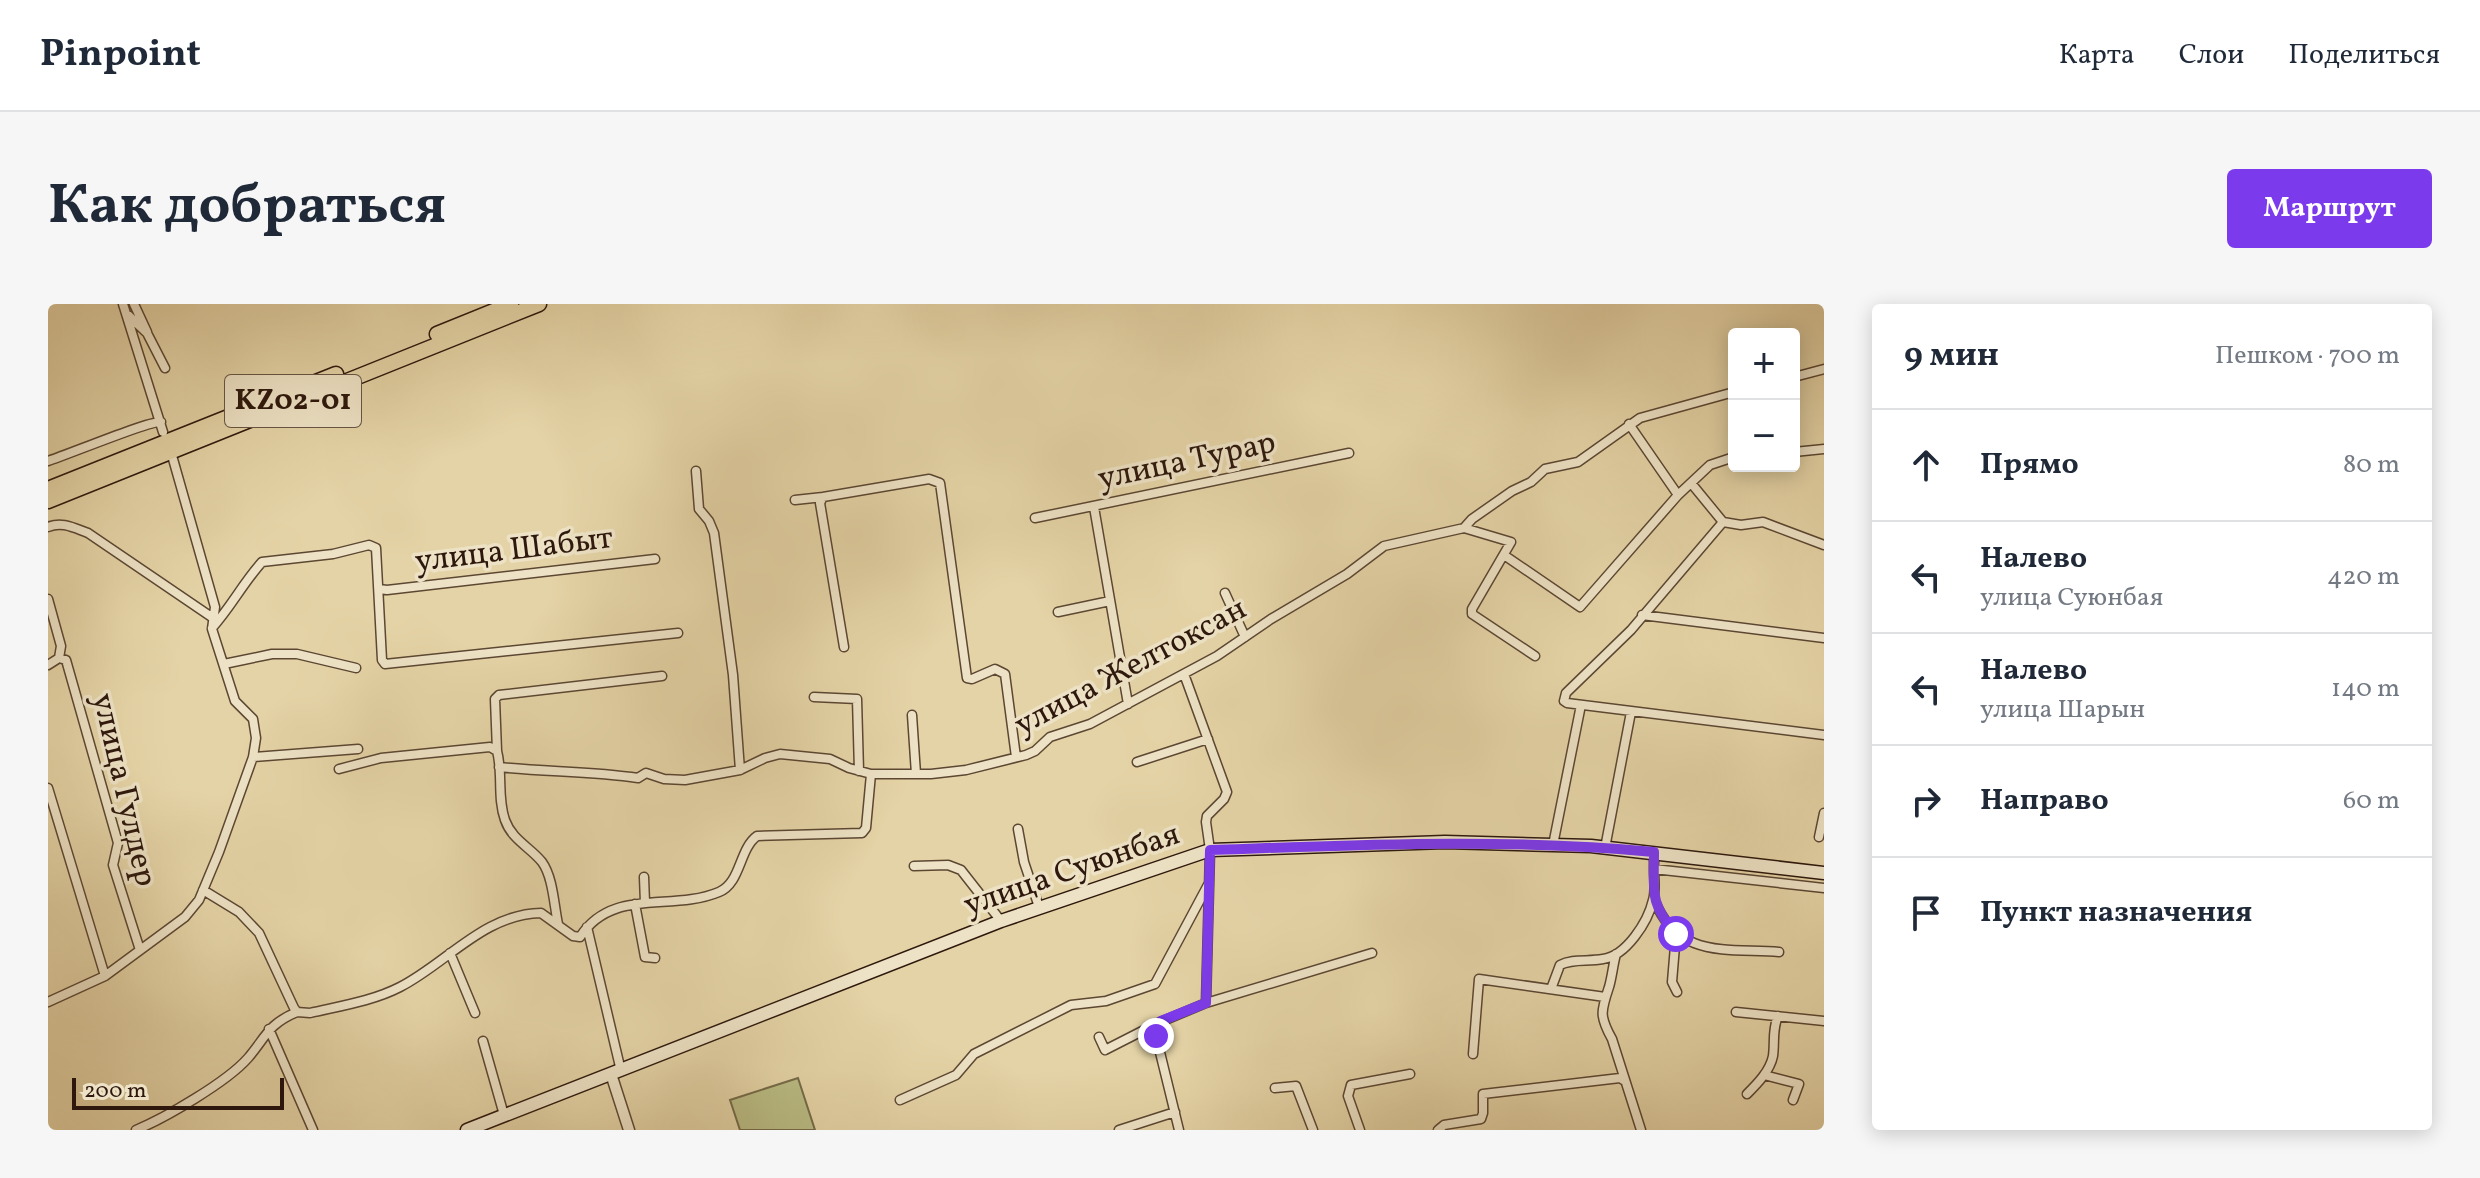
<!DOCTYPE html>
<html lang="ru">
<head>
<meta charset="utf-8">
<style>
  body { margin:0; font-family:Vollkorn,serif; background:#f6f6f7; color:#1f2937 }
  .controls { position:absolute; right:24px; top:24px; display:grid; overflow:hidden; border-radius:8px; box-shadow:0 4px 20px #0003 }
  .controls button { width:72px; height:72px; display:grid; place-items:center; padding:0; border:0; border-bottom:2px solid #e0e1e3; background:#fff; color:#1f2937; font:40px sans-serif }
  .scale { position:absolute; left:24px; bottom:20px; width:212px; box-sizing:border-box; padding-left:8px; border:4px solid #2e180d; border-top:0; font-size:22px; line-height:28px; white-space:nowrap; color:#2e180d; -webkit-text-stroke:6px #ede2c5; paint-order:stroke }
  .stop { position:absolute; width:24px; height:24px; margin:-18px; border:6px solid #7c3aed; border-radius:50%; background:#fff }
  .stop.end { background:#7c3aed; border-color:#fff; box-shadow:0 2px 8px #0008 }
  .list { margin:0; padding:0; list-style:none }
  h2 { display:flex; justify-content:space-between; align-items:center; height:104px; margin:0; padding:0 32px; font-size:34px }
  h2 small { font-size:26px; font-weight:400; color:#747a83 }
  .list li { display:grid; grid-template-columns:52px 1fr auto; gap:24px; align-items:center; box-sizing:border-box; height:112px; padding:0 32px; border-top:2px solid #e0e1e3 }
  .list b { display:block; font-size:30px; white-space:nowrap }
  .list p { margin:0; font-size:26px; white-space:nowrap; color:#747a83 }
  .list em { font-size:26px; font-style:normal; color:#747a83 }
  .icon { flex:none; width:44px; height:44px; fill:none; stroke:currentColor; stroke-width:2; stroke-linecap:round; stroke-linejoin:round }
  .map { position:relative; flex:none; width:1776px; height:826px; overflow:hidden; border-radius:8px }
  header { display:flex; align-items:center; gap:48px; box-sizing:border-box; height:112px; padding:0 40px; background:#fff; border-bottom:2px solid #e0e1e3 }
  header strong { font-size:38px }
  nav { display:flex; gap:44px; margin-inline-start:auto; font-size:28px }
  .intro { display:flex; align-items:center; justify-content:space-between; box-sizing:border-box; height:192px; padding:0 48px }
  h1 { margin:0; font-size:56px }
  .button { padding:20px 36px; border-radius:8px; background:#7c3aed; color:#fff; font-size:28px; font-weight:700 }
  main { display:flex; gap:48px; padding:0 48px }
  aside { flex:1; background:#fff; border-radius:8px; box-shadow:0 4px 20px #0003 }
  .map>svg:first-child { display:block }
</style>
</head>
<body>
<header>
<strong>Pinpoint</strong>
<nav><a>Карта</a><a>Слои</a><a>Поделиться</a></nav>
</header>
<div class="intro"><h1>Как добраться</h1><a class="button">Маршрут</a></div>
<main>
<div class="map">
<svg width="1776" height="826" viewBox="0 0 1776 826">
  <rect width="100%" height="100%" fill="#e4d3a6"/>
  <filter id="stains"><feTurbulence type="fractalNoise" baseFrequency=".0025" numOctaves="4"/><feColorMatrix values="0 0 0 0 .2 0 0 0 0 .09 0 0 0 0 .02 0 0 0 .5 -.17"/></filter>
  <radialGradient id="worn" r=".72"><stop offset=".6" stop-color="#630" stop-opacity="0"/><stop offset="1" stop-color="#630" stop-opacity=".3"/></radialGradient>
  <path fill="#b9bb83" stroke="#746a48" stroke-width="2" d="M750 774 767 826H692L682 796Z"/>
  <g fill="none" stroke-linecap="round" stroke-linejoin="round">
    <g stroke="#5c4733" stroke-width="11">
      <path id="minor" d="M75 0 115 128
        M86 0 99 28
        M80 11 99 29 117 64
        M1746 73 1776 65
        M1581 120 1630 191
        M1746 148 1776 145
        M0 157C19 151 103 116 113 118
        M648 167 651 205 661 217 666 229 685 371 692 466
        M1643 179 1675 218 1693 221 1715 218 1776 241
        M747 196 775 193
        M1046 203 1080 400
        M987 214 1301 149
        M1675 218 1583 326 1518 389 1516 397 1519 399 1776 431
        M0 223C14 217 26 224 40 229L165 314
        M1416 224 1463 238 1424 305V310L1487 352
        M1456 251 1532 303 1630 191 1662 161 1686 153
        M331 285 339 286 607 255
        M1177 289 1197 333
        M0 295 13 342 11 354
        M1010 308 1062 297
        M1594 311 1776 334
        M164 324C183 303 195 279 214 258L285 250 321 241 328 244 334 356 337 360 630 329
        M796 343 772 199 775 193 881 175 892 179 919 374 924 375 947 365 957 370 968 453
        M176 360 224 350H249L308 364
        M0 361 11 354 18 356 70 539 65 561 92 646
        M1136 370 1179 488 1176 495 1159 512 1158 518 1162 546 1158 699
        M766 393 809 395 811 467
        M864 411 868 470
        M449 447 447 395 451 391 614 372
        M205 453 310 445
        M1089 458 1160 435
        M451 463C498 468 544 467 590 474L598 469 616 475 637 476 692 466 717 454 732 450 782 455 801 464 823 470H883L918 466 978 451 987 447 1002 433 1042 420 1169 352 1223 315 1299 270 1336 242 1416 224 1424 215 1464 187 1483 178 1497 165 1530 158 1592 114 1686 88
        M291 465 333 454 442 443 449 447C455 469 449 494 457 516 464 536 482 543 494 558 505 573 506 601 510 620
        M0 484 57 672
        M970 525 976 558 991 603
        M1771 533 1776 509
        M1505 541 1533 401
        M1557 544 1583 408
        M1606 548V565L1776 584
        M866 562 900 561 913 566 953 617
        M596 573 597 599
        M155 586 191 608 211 629 246 704 249 708 262 709C292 702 325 697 352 683 399 659 436 610 493 609L525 632 532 633C564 583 623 608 671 588 693 579 691 545 709 532L814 529 818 524 823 470
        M1606 595C1629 655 1678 644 1731 648
        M587 600 597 653 607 654
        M539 623 573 767
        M1628 630 1624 678 1629 688
        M402 649 427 709
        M1568 650C1565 661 1564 673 1561 683 1553 707 1551 712 1564 735L1593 826
        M1503 685 1512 661C1525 654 1540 658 1555 655 1578 652 1600 618 1605 596 1608 587 1606 575 1606 565
        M0 698 57 672 137 613 151 596 171 548 205 453 208 434 205 415 187 397 164 325 167 303 125 155
        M1688 708 1776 717
        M221 725 265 826
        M1051 733 1057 746 1110 719
        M435 737 456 811
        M1425 750 1431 675 1557 693
        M1716 771 1751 780 1745 796
        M1227 784 1248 782 1265 826
        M1699 790C1709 780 1722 767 1725 752 1727 737 1724 726 1730 712
        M852 796 908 771 926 750 1023 701 1058 697 1107 680 1161 579
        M88 826C117 814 179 778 200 754 218 733 220 720 249 708
        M1071 826 1127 808
        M1131 826 1108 732 1110 719 1158 699 1324 649
        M1312 826 1300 792 1303 781 1362 770
        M1390 826 1396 821 1433 815 1435 809V790L1572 774 1577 777"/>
    </g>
    <g stroke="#5c4733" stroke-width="13">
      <path id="tertiary" d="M563 770 581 826"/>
    </g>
    <g stroke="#2e180d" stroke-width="15">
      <path id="secondary" d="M419 826 953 617 1162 546 1397 538 1543 542 1776 569"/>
    </g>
    <g stroke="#2e180d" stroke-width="17">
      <path id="trunk" d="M389 30 463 0
        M0 185 288 70
        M0 197 491 0"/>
    </g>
    <use href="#minor" stroke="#ede2c5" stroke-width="8"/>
    <use href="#tertiary" stroke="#ede2c5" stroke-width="10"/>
    <use href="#secondary" stroke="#ede2c5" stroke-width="12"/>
    <use href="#trunk" stroke="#e4d3a6" stroke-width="14"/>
  </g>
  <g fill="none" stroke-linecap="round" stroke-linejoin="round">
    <path stroke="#7c3aed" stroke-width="10" d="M1108 732V723L1113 717 1158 699 1162 546C1310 541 1458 534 1606 548 1606 587 1601 599 1628 630"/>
  </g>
  <g text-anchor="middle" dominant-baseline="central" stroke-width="7" stroke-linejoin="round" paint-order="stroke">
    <rect fill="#ede2c5" stroke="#675544" stroke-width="2" x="177" y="71" width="136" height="52" rx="6"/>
    <g font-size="30" font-weight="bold" fill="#2e180d">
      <text x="245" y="97">KZ02-01</text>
    </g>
    <g font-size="32" fill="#2e180d" stroke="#ede2c5">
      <text transform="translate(1139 158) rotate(-12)">улица Турар</text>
      <text transform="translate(466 247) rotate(-7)">улица Шабыт</text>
      <text transform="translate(1083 364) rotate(-28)">улица Желтоксан</text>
      <text transform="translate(75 486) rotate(77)">улица Гулдер</text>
      <text transform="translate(1024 567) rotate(-19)">улица Суюнбая</text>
    </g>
  </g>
  <rect width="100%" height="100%" filter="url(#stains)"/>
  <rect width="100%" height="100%" fill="url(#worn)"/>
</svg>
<div class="controls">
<button>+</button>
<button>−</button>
</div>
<div class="scale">200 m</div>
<div class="stop" style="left:1628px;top:630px"></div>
<div class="stop end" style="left:1108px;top:732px"></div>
</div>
<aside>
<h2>9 мин<small>Пешком · 700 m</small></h2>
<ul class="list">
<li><svg class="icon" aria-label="ahead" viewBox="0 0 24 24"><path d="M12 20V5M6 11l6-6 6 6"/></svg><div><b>Прямо</b></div><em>80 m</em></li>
<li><svg class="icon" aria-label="left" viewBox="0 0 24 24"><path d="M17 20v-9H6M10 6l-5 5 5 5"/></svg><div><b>Налево</b><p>улица Суюнбая</p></div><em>420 m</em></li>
<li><svg class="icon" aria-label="left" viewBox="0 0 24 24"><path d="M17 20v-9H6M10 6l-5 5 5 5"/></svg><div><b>Налево</b><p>улица Шарын</p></div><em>140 m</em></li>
<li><svg class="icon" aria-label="right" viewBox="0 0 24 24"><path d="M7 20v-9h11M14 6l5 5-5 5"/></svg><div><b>Направо</b></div><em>60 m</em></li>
<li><svg class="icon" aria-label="arrive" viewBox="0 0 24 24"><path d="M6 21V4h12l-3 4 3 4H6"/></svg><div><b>Пункт назначения</b></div></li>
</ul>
</aside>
</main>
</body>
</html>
